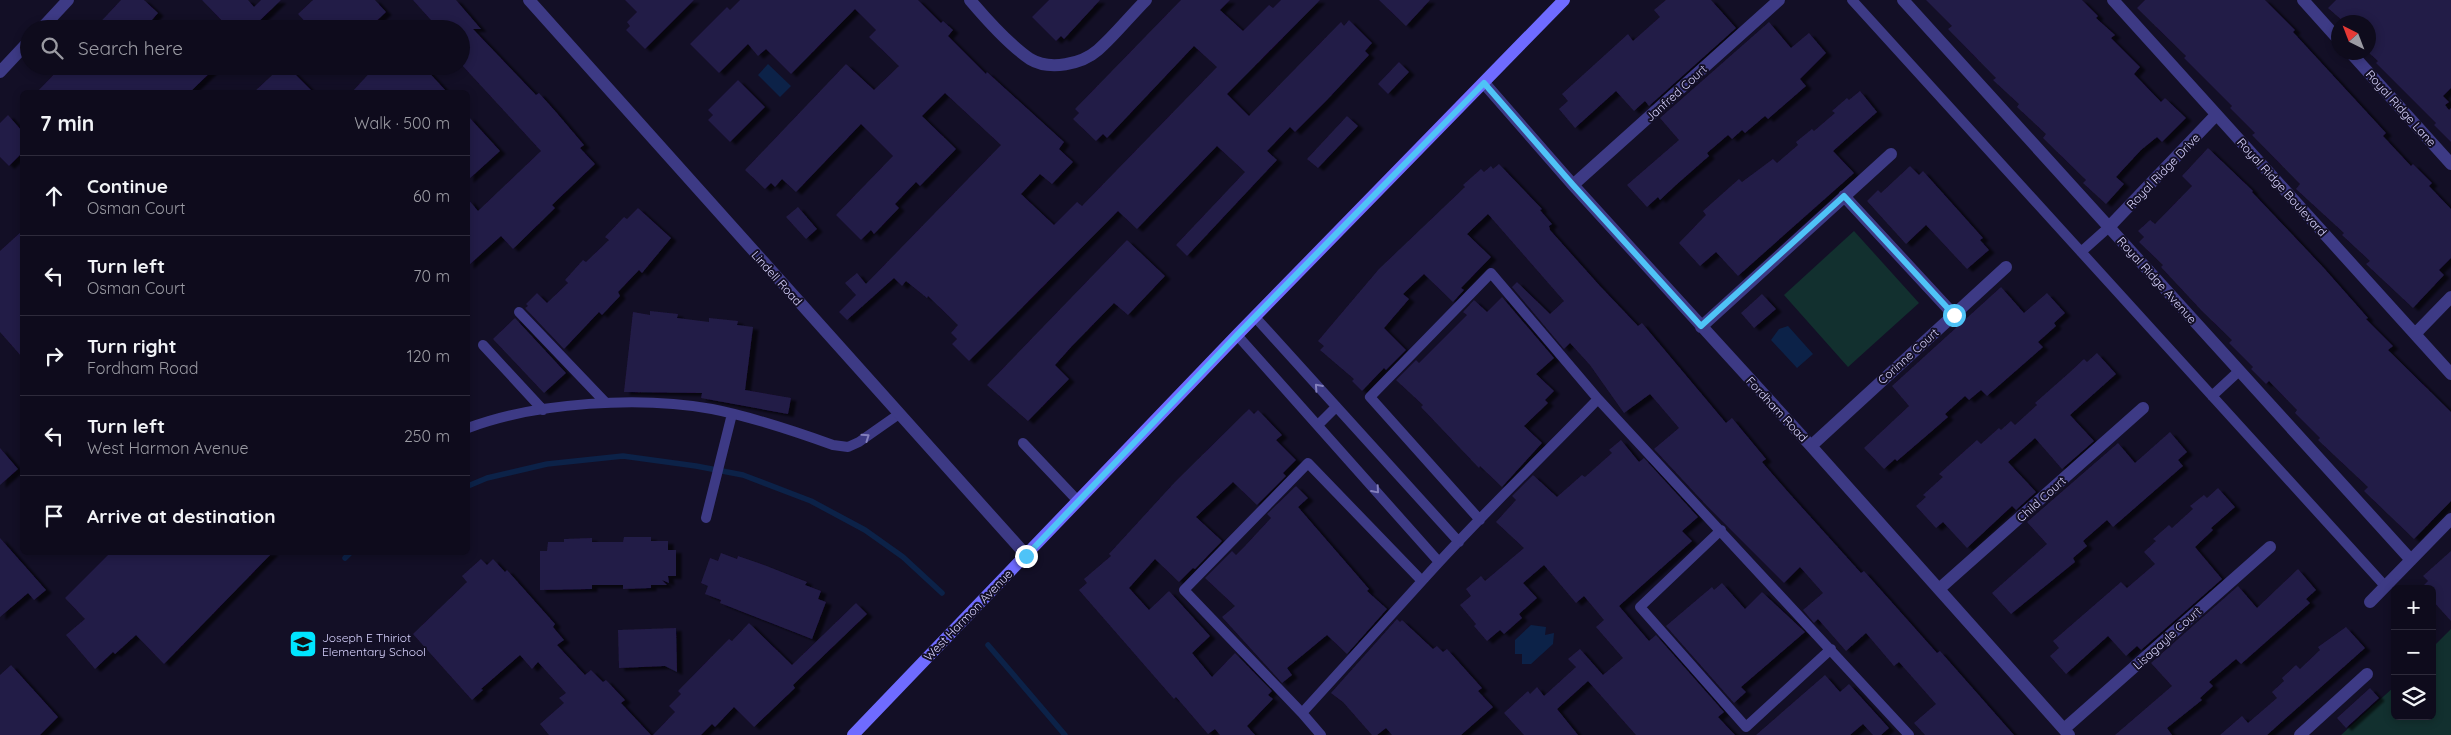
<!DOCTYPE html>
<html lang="en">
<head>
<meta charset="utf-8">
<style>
  body { margin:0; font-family:Quicksand,sans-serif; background:#171425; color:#f1f3f6 }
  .controls { position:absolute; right:15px; bottom:15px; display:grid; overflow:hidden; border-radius:8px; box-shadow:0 2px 8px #0003 }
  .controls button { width:45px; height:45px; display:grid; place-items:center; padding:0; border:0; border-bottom:1px solid #2e2b3b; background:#0e0b1c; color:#f1f3f6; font:25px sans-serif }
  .compass { position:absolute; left:2331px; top:15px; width:45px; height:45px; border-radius:50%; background:#0e0b1c; box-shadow:0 2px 8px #0003; rotate:318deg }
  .stop { position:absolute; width:15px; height:15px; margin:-11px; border:4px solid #4fc3f7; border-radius:50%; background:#fff }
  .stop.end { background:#4fc3f7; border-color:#fff; box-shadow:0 1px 5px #0008 }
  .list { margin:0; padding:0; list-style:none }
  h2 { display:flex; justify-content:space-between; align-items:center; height:65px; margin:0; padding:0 20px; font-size:21px }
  h2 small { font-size:16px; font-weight:400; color:#9b9ba3 }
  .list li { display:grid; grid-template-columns:32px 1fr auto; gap:15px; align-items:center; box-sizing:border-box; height:80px; padding:0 20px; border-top:1px solid #2e2b3b }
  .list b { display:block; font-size:19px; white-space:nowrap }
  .list p { margin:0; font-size:16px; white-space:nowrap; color:#9b9ba3 }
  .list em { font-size:16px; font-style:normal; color:#9b9ba3 }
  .icon { flex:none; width:28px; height:28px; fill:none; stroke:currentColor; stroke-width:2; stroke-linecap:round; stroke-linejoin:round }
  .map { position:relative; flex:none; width:2451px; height:735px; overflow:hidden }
  .search { position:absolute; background:#0e0b1c; box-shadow:0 2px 8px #0003; left:20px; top:20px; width:450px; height:55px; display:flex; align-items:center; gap:12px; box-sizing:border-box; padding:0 18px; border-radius:28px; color:#9b9ba3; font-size:19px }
  .panel { position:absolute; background:#0e0b1c; box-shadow:0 2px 8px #0003; left:20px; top:90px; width:450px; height:465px; border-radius:8px }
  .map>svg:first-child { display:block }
</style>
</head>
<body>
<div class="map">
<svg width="2451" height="735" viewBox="0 0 2451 735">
  <defs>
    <filter id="shadow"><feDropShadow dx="5.5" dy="3" stdDeviation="1" flood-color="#0009"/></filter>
  </defs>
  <rect width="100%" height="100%" fill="#130f26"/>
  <path fill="#12302f" d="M1854 231 1919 303 1848 367 1784 295Z
    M2451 629V735H2341L2395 686V716H2432V648Z"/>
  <path fill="#0c2248" d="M768 64 791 86 780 97 758 75Z
    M1788 326 1813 354 1797 368 1771 340 1779 329Z
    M1531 625 1546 627 1545 635 1554 633 1553 644 1531 664H1522V654H1515V640Z"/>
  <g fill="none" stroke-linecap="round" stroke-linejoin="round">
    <path stroke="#0c2248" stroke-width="5.5" d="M468 486 487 478 547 464 623 456 696 466 743 475 811 501 865 530 903 557 942 593
      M345 558 351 552
      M988 645 1065 735"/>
  </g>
  <path fill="#241b47" filter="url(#shadow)" d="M121 0H144L158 13 144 29H94Z
    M202 0H248L254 7 261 0H281L251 29H230Z
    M313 0H375L386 12 368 29H312L298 14Z
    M413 0H456L481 29H473L536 95 539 93 556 112 584 145 580 148 595 164 552 205 555 208 513 249 501 236 468 266V199L478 211 541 151 461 64V29H439Z
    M625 0H694L645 49 626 30 630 26 627 22 637 12Z
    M740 0H918L941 23 943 21 953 30 948 36 986 74 987 72 1064 142 1059 149 1073 162 1052 184 1040 174 1021 194 1054 225 1077 202 1082 206 1217 67 1194 46 1107 138 1103 134 1096 141 1073 119 1079 113 1075 109 1181 0H1230L1220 10 1243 31 1269 5 1273 8 1281 0H1320L1227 94 1249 116 1341 22 1344 26 1349 20 1372 43 1365 51 1369 55 1326 101 1295 132 1290 127 1267 151 1277 160 1187 256 1176 245 1245 172 1217 146 1137 229 1118 211 969 361 952 344 957 339 951 333 958 325 928 296 927 298 906 281 902 286 894 278 847 320 839 312 856 295 845 283 857 273 866 284 1001 145 945 93 922 116 956 149 920 186 916 182 895 204 899 208 874 234 871 230 861 240 836 215 893 156 861 124 796 192 782 179 775 187 771 183 765 189 745 170 846 64 874 90 899 66 869 37 876 30 855 9 791 74 766 49 758 56 748 44 719 73 690 44 727 7 730 10Z
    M1049 0H1100L1064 39 1061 36 1056 41 1032 17Z
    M1379 0H1430L1406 26Z
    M1666 0H1711L1736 28 1649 106 1645 101 1634 111 1616 91 1575 128 1559 109 1568 101 1562 94 1628 34 1633 41 1660 17 1654 10Z
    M1926 0H2082L2098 16 2096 18 2115 35 2111 38 2140 67 2134 74 2161 102 2165 98 2186 118 2162 142 2157 137 2141 150 2116 177 2124 184 2106 204 2083 183 2086 180 2043 138 2046 134 2017 107 2019 104 1993 80 1996 78 1948 29 1952 26Z
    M2145 0H2265L2295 30 2293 32 2386 133 2383 136 2411 166 2413 164 2432 183 2429 186 2451 209V258L2439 270 2444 275 2413 308 2366 264 2370 261 2342 235 2344 233 2296 189 2300 184 2252 135 2255 133 2230 108 2232 106 2184 58 2186 56 2137 8Z
    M2336 0H2451V88L2443 96 2449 102 2445 105 2449 110 2451 108V142L2434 125 2436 123 2376 63 2378 61 2368 52V22H2344L2328 8Z
    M1769 22 1791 48 1809 33 1826 53 1800 79 1806 86 1768 119 1765 116 1745 133 1742 130 1732 139 1728 135 1707 153 1709 156 1676 185 1660 200 1658 197 1647 207 1627 185 1679 140 1660 118Z
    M1399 62 1409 72 1388 94 1378 84Z
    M62 66H217L190 92H37Z
    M282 66H287L313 92H254Z
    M376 66H423L447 92H352Z
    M738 80 765 107 730 142 708 120 713 115 708 110Z
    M1860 91 1877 112 1833 151 1854 173 1738 276 1716 252 1700 266 1679 243 1706 215 1703 211 1739 179 1742 182 1773 159 1777 163 1798 145 1796 142 1812 129 1814 131 1835 113 1832 111 1847 98 1849 100Z
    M8 115 22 131V153L9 166 0 157V123Z
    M468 116 500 151 468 180Z
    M1347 116 1358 126 1318 168 1307 159Z
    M2208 148 2253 191 2252 192 2323 267 2368 318 2366 319 2393 346 2388 350 2451 412V501L2414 539 2364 491 2368 487 2318 440 2320 438 2295 413 2297 410 2269 381 2266 384 2251 369 2253 367 2229 343 2232 340 2202 311 2161 267 2163 265 2139 242 2144 237 2138 231 2150 220 2155 224 2192 186 2182 176Z
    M1499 164 1542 209 1540 210 1552 224 1549 226 1550 230 1600 286 1638 326 1642 323 1726 423 1732 418 1766 459 1762 462 1789 493 1861 573 1864 571 1937 653 1940 651 2014 735H1925L1914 723 1936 704 1899 662 1894 666 1866 633 1846 651 1818 619 1814 623 1803 610 1823 593 1800 567 1784 583 1708 507 1654 449 1679 428 1650 394 1624 413 1590 365 1570 343 1564 349 1512 287 1517 282 1550 314 1564 301 1488 214 1467 234 1491 257 1461 288 1464 290 1453 302 1424 274 1403 294 1409 299 1384 328 1406 350 1386 370 1384 368 1362 391 1352 381 1354 379 1320 350 1324 346 1318 341 1379 269 1465 187 1463 185 1481 169 1484 172 1491 166 1493 169Z
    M1910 166 1919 175 1923 171 1983 238 1980 240 1989 250 1967 269 1926 225 1906 244 1867 201 1878 190 1881 193Z
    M798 207 817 229 806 239 786 217Z
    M638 208 671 238 642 273 639 270 618 292 620 296 602 315 599 312 564 349 525 308 528 306 526 304 537 293 547 303 568 283 565 280 583 260 586 262 609 240 605 237 624 217 627 219Z
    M22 231V357L0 332V251Z
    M1127 240 1165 276 1128 315 1114 303 1072 346 1055 365 1069 379 1028 421 987 385Z
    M2001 287 2024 313 2047 293 2065 313 2054 323 2056 326 2038 342 2043 347 1987 396 1981 390 1969 400 1965 396 1945 414 1948 417 1932 431 1897 461 1895 459 1884 469 1864 448 1909 406 1892 386Z
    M1762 294 1776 309 1754 328 1741 313Z
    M1502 297 1554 358 1536 374 1554 391 1545 400 1548 403 1524 426 1542 443 1502 487 1480 466 1479 468 1421 407 1423 405 1396 380 1416 360 1419 363 1467 315 1463 312 1474 300 1487 312Z
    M650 311 678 314 677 318 709 322V318L738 321 737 325 753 327 745 390 791 398 788 414 701 398 702 393 624 392 633 312 650 315Z
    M515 318 566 373 544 393 493 339Z
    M2097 353 2116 374 2070 415 2094 441 2062 469 2035 438 2008 462 2036 492 2016 510 2012 506 1967 548 1943 522 1936 528 1916 506 1926 497 1923 495 1943 477 1939 474 1977 440 1981 444 1999 428 2001 430 2011 421 2015 425 2037 405 2035 403 2069 373 2084 359 2087 362Z
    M1249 409 1254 414 1258 410 1282 435 1276 440 1296 460 1283 473 1286 476 1257 505 1233 482 1196 517 1222 541 1195 569 1193 568 1179 582 1155 559 1129 588 1149 610 1169 591 1210 636 1192 653 1212 677 1235 653 1272 691 1268 695 1273 699 1247 726 1255 735H1220L1215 729 1208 734 1176 697 1174 699 1079 590 1087 583 1084 579 1111 556 1109 554 1175 482Z
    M2170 432 2187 452 2178 460 2183 466 2113 527 2107 520 2083 541 2087 546 2073 558 2075 562 2011 614 1992 593 2047 544 2027 522 2118 443 2135 463Z
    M1621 440 1639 462 1644 458 1698 517 1682 531 1692 541 1619 606 1649 641 1656 635 1724 712 1718 717 1735 735H1636L1588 681 1557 709 1578 735H1524L1504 713 1528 691 1530 694 1537 687 1544 696 1576 667 1568 659 1580 649 1603 675 1623 658 1596 627 1604 620 1584 596 1576 603 1544 565 1523 583 1537 598 1519 614 1522 618 1504 634 1500 630 1487 641 1474 626 1476 624 1460 605 1471 596 1466 589 1481 576 1485 581 1524 548 1496 522 1516 500 1512 496 1533 475 1557 497 1582 475 1585 477 1612 453 1609 450Z
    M0 448 18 469 0 485Z
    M1296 486 1308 498 1298 507 1369 589 1367 591 1387 609 1347 654 1327 635 1287 668 1292 675 1282 683 1222 617 1235 606 1205 578 1232 551 1236 555 1245 546 1271 518 1267 514Z
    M2218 488 2235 507 2211 528 2213 530 2195 547 2222 579 2141 650 2137 646 2126 656 2108 636 2066 674 2050 656 2059 648 2053 641 2121 582 2127 588 2155 564 2144 552 2156 541 2153 539 2169 525 2172 528 2193 509 2190 506 2204 495 2207 498Z
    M624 537H651V541H668V550H676V576H668L669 583 662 580 667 585H651V588L623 589V585H592V589L540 590V551H547L548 542H564V539L592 538V542H623Z
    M0 538 46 590 34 600 28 593 0 617Z
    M2451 551V621L2432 600V589H2420L2428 581 2423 576Z
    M111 552H273L164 664 136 635 115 654 113 652 95 669 66 635 85 619 65 598Z
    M721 553 737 559 738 556 764 565 807 582 805 585 821 591 818 599 826 602 812 639 720 603 721 600 705 594 708 586 701 583 710 558 718 561Z
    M481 559 487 565 493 559 505 572 507 570 555 624 553 627 564 640 557 645 585 675 591 670 603 682 606 680 625 700 621 703 651 735H549L540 724 564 703 559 698 566 693 538 662 532 669 520 655 481 689 483 690 472 700 413 634 467 582 462 576Z
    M2298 569 2316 590 2306 599 2310 603 2241 664 2236 659 2209 682 2213 686 2200 698 2202 700 2167 728 2172 735H2115L2172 686 2151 663 2238 586 2257 608Z
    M1722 583 1745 609 1762 592 1805 632 1741 687 1746 692 1734 703 1666 626 1712 587 1714 590Z
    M856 603 867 614 793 685 795 688 754 727 734 707 715 727 712 724 701 735H653L675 712 669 706 681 694 678 691 729 639 732 641 749 623 792 665Z
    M1397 619 1400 622 1402 620 1433 649 1437 646 1443 652 1447 649 1482 688 1478 691 1493 707 1461 735H1392L1386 728 1377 735H1372L1343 702 1331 693Z
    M2346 627 2365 648 2267 735H2220L2242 716 2248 723 2277 698 2272 692 2284 681 2282 678 2296 665 2300 669 2320 650 2318 647Z
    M676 628 677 672 665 666 619 668 618 630Z
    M11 665 58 717 40 735H0V675Z
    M1825 675 1840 692 1849 684 1889 728 1881 735H1873L1863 724 1850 735H1756Z
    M2370 688 2379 698 2346 728 2337 718Z"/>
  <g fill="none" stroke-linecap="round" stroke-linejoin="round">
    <path stroke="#3d3a85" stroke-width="10" d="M1852 0 2385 586
      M2081 252 2109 227
      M519 312 605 402
      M1255 317 1459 542
      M1237 335 1439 562
      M483 345 543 410
      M2212 396 2239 371
      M1598 399 1909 735
      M1318 425 1336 407
      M468 428C537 402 640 396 712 409 753 417 794 431 833 445L848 447 859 442 899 414
      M1023 443 1078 501
      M706 518 732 414
      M1721 530 1640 607 1746 727 1831 649
      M1422 581 1308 463 1184 590 1302 713 1422 581C1478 518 1540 459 1598 399L1491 273 1370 397 1480 520
      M1302 713 1321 735"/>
    <path stroke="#3d3a85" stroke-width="12" d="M970 0C987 20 1008 44 1030 59 1050 71 1082 64 1098 50 1115 35 1130 16 1146 0
      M1903 0 2411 560
      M2113 0 2451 374
      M2303 0 2338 39
      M2350 52 2451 164
      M1484 83 1573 185 1811 446 2069 735
      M1573 185 1779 0
      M1844 196 1954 315
      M2109 227 2216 115
      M1701 327 1891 154
      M2415 334 2451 297
      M1811 446 2006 267
      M1939 589 2143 408
      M2370 602 2451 519
      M2064 729 2270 547
      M2300 735 2367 674"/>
    <path stroke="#3d3a85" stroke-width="12" d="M529 0 1026 555
      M41 29 68 0
      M0 72 29 41"/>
    <path stroke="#6f6bff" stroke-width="12" d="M853 735 1237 335 1564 0"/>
  </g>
  <defs><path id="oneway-chevron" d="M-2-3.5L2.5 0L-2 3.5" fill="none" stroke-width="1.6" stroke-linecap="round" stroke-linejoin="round" transform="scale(1.25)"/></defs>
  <g stroke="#837fbc">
    <use href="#oneway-chevron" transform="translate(1318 387) rotate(-132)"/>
    <use href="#oneway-chevron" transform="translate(866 437) rotate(-35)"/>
    <use href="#oneway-chevron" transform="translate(1376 490) rotate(49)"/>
  </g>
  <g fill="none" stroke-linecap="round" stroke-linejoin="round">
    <path stroke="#4fc3f7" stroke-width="6" d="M1026 556 1237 335 1484 83 1573 185 1701 326 1844 196 1954 315"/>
  </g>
  <defs>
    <g id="school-square" transform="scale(1.4375)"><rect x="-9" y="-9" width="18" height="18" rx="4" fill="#00e5ff" stroke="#130f26"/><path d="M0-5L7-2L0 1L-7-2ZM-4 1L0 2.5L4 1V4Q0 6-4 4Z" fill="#111"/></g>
  </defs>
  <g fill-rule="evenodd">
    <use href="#school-square" x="303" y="644"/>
  </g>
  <g text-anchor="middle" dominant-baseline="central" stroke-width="4" stroke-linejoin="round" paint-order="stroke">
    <g font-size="12" fill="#d9d4ff" stroke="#130f26">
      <text transform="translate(1676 93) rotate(-42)">Janfred Court</text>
      <text transform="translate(2401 108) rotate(48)">Royal Ridge Lane</text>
      <text transform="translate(2163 171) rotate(-46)">Royal Ridge Drive</text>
      <text transform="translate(2282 187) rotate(48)">Royal Ridge Boulevard</text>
      <text transform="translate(777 278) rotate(48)">Lindell Road</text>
      <text transform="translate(2157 280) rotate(48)">Royal Ridge Avenue</text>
      <text transform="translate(1908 356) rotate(-42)">Corinne Court</text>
      <text transform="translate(1777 409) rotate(47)">Fordham Road</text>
      <text transform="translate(2041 499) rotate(-42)">Child Court</text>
      <text transform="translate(968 615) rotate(-46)">West Harmon Avenue</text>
      <text transform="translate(2167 638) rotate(-42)">Lisagayle Court</text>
    </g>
    <g font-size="12" fill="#d9d4ff" stroke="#130f26" text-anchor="start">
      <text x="322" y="637">Joseph E Thiriot<tspan x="322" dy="14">Elementary School</tspan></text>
    </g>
  </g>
</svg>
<div class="controls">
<button>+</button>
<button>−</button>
<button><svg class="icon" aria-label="layers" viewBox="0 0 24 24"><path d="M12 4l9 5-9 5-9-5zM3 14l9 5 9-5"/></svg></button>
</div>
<svg class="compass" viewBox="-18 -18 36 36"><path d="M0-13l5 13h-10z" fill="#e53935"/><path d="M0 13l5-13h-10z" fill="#9b9ba3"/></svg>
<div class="stop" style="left:1954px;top:315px"></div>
<div class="stop end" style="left:1026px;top:556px"></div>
<div class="search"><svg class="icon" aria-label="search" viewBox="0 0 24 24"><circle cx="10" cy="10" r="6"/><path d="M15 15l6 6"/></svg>Search here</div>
<section class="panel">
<h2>7 min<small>Walk · 500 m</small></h2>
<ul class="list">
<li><svg class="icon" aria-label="ahead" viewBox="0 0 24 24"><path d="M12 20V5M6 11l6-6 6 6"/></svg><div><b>Continue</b><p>Osman Court</p></div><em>60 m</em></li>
<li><svg class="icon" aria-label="left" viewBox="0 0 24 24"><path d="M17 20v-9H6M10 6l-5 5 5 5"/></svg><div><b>Turn left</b><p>Osman Court</p></div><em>70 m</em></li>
<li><svg class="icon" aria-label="right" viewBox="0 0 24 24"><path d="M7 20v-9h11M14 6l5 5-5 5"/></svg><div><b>Turn right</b><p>Fordham Road</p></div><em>120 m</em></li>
<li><svg class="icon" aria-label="left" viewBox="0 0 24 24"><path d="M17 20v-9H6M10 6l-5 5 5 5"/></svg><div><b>Turn left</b><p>West Harmon Avenue</p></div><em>250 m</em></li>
<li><svg class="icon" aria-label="arrive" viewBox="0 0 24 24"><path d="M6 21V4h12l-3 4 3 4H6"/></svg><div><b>Arrive at destination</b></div></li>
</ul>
</section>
</div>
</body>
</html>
